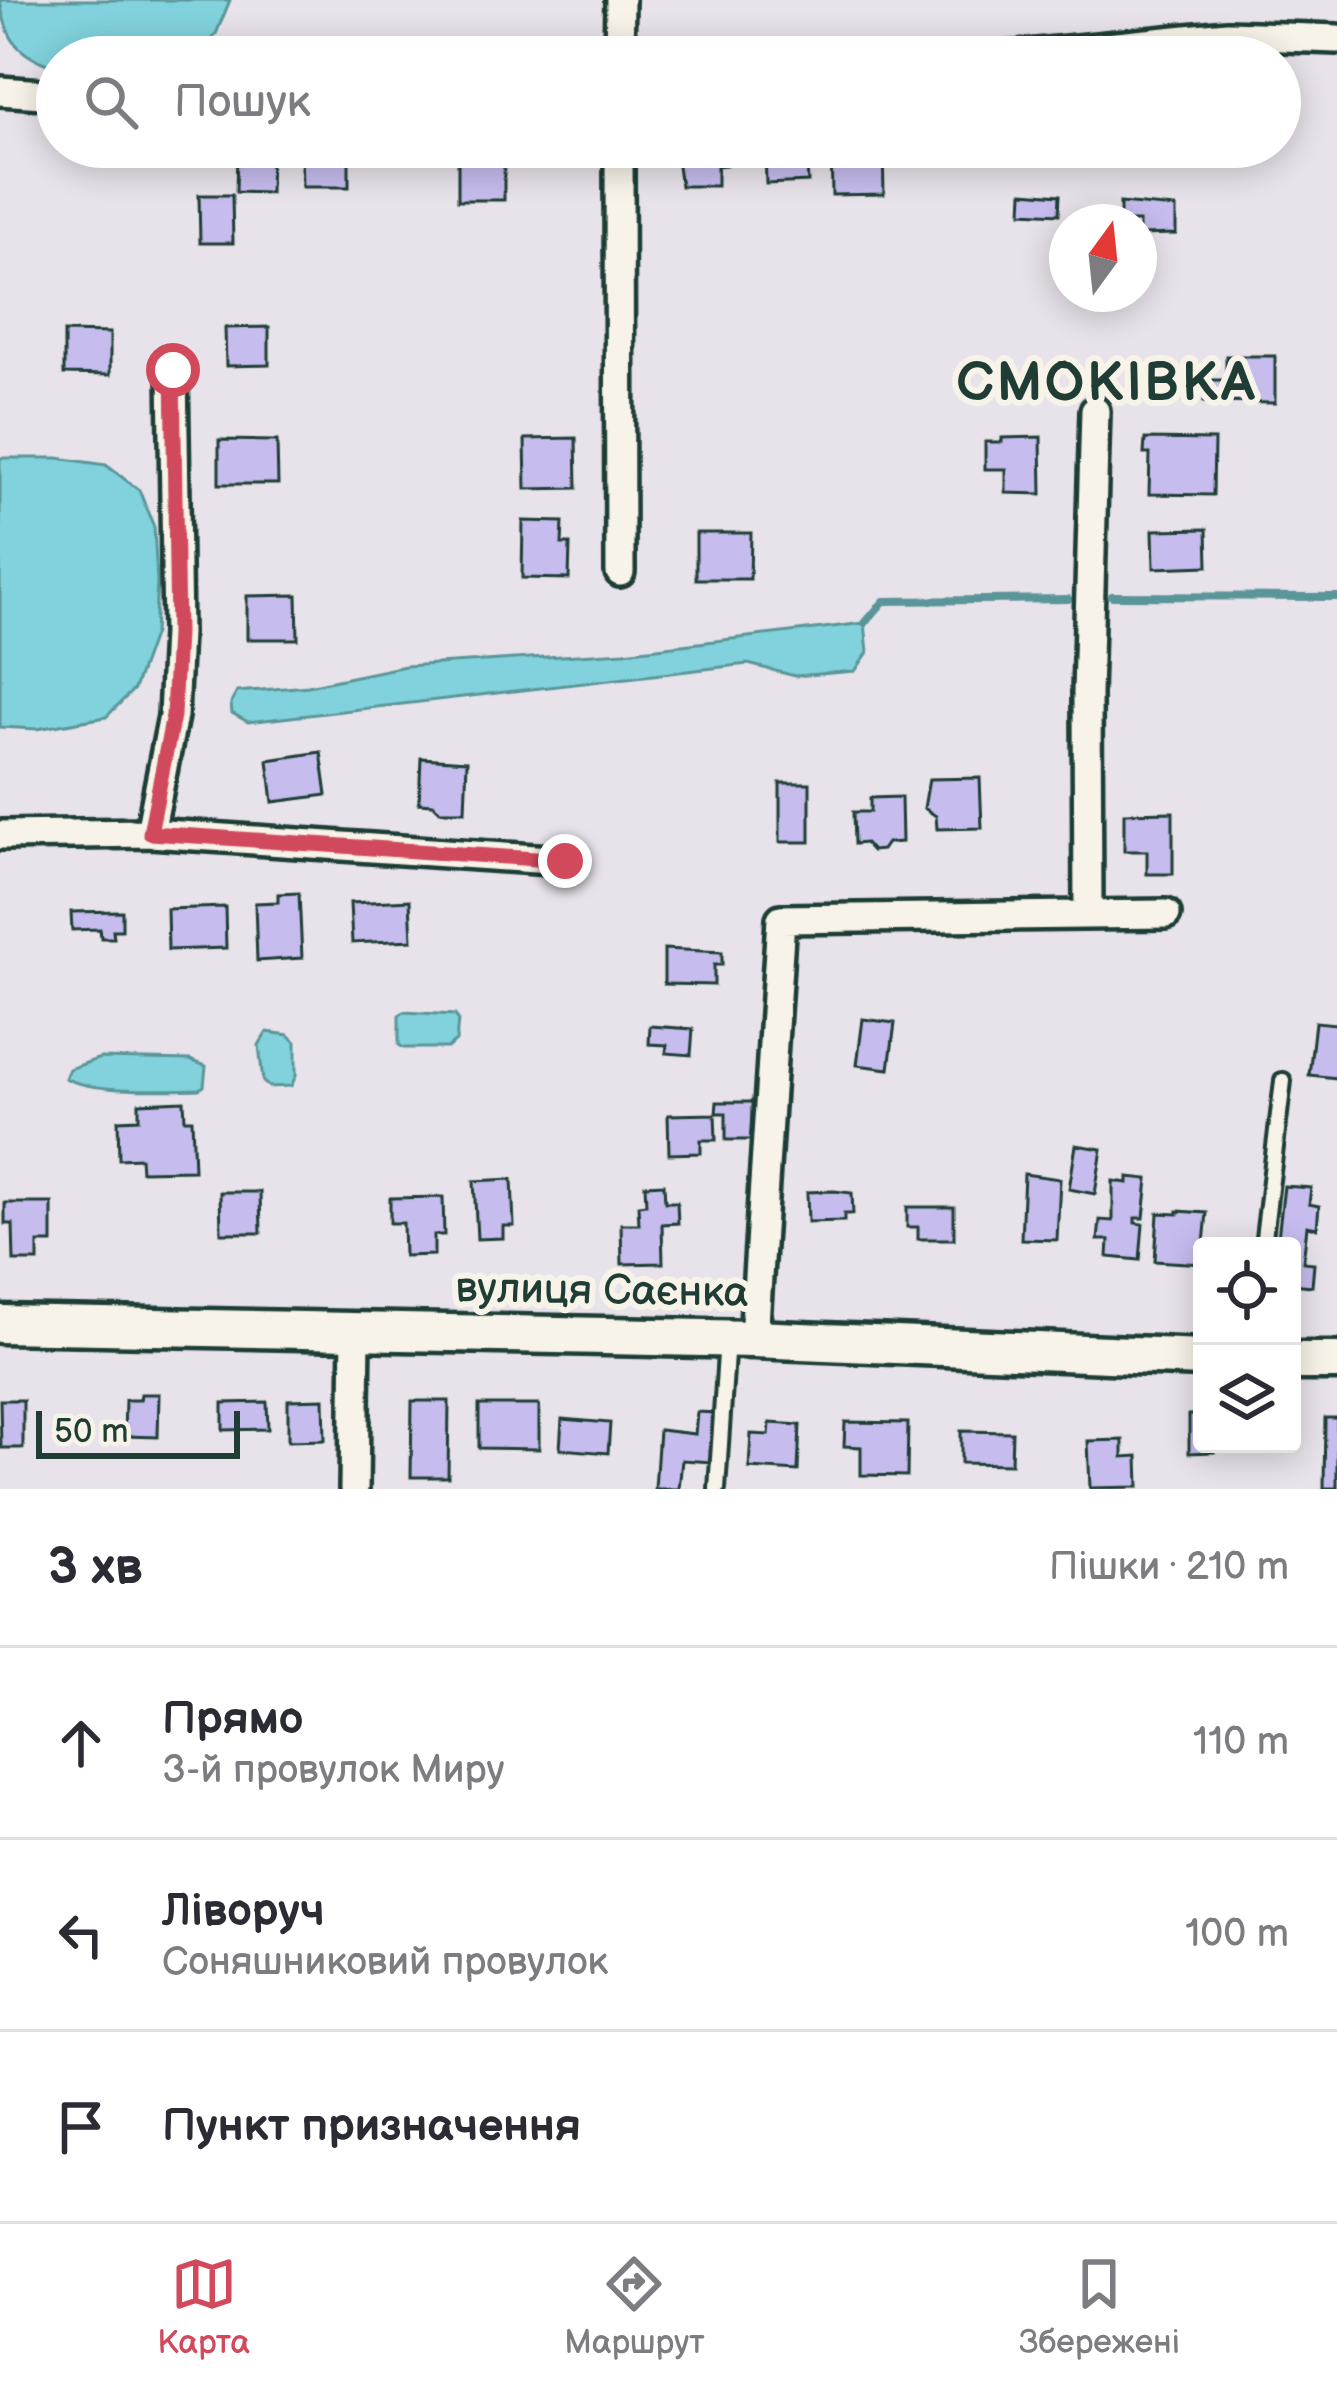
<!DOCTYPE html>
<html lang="uk">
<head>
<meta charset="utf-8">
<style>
  body { margin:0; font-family:"Balsamiq Sans",sans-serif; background:#f7f7f7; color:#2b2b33 }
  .controls { position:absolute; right:36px; bottom:36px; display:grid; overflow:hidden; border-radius:12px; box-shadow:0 6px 30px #0003 }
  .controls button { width:108px; height:108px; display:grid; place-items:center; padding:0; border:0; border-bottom:3px solid #e1e1e2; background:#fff; color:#2b2b33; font:60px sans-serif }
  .compass { position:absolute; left:1049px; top:204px; width:108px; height:108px; border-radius:50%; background:#fff; box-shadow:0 6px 30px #0003; rotate:15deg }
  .scale { position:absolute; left:36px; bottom:30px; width:204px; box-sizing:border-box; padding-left:12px; border:6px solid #1f3d34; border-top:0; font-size:33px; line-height:42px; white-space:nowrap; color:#1f3d34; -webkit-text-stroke:9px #f7f3e8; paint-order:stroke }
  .stop { position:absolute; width:36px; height:36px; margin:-27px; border:9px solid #d1495b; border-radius:50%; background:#fff }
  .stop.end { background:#d1495b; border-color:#fff; box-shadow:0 3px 12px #0008 }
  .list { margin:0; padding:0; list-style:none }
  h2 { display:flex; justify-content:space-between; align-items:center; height:156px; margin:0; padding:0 48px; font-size:51px }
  h2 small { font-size:39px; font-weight:400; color:#7c7c81 }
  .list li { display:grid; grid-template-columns:78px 1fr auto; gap:36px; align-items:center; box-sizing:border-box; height:192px; padding:0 48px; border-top:3px solid #e1e1e2 }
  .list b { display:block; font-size:45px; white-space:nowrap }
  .list p { margin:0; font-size:39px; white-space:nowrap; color:#7c7c81 }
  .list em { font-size:39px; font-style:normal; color:#7c7c81 }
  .icon { flex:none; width:66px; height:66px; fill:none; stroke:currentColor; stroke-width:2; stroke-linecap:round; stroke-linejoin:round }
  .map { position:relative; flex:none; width:1337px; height:1489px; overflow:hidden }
  .search { position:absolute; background:#fff; box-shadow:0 6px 30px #0003; left:36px; right:36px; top:36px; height:132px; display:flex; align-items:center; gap:30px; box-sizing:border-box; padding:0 42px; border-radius:66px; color:#7c7c81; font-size:45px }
  .sheet { height:732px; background:#fff }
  nav { display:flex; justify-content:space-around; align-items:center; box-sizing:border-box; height:168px; border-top:3px solid #e1e1e2; background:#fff; font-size:33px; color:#7c7c81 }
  nav a { display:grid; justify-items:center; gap:6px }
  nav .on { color:#d1495b }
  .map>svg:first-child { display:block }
</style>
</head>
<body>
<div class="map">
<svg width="1337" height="1489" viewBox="0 0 1337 1489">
  <rect width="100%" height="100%" fill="#e8e2ea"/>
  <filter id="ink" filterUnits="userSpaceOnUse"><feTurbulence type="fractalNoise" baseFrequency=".00833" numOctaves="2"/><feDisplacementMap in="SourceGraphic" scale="24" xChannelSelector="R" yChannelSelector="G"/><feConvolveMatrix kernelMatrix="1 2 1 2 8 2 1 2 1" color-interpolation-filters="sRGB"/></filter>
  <g filter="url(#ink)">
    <path fill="#81d2dc" stroke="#5a9699" stroke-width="3" d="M0 0H230L216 34 196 57H57V67C17 56 6 39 0 0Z
      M0 458H58L106 465 139 490 154 527 157 582 154 633 134 689 106 717 37 729 0 727Z
      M865 623 868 652 855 671 795 676 748 664 248 722 232 713 231 703 237 692 308 686 405 666 624 652Z
      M404 1012 455 1015 458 1020 456 1041 447 1048H404L399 1045V1015Z
      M267 1032 289 1035 296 1042V1076L291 1086 269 1087 263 1082 259 1045Z
      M100 1058 190 1060 206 1066 204 1086 199 1089C166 1090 92 1093 65 1078L69 1069Z"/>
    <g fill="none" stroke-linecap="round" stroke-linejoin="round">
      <path stroke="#5a9699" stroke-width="8" d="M1112 596 1337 597
        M865 623 884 601 1068 599"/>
    </g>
    <path fill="#c6bcee" stroke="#1f3d34" stroke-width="3" d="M675 147H726V165L717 166V186H681Z
      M765 147H806L808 182 766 184Z
      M831 147H883L884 194 832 195Z
      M301 150H349V187H302Z
      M237 151 271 152 270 193 236 192Z
      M458 160H504V200H458Z
      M1023 192 1060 195 1059 214 1022 212Z
      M199 195H232L233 243H200Z
      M1120 203 1176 208V234L1139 235V222H1120Z
      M269 327V365L226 366 225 328Z
      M64 332 110 333V375L64 374Z
      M1226 356H1275V403L1204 402V380H1226Z
      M1041 437 1042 494 1006 493V469H985V442H1002V438Z
      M576 438 577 488 526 489 525 439Z
      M1145 439 1214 440 1213 495 1149 494 1150 454H1144Z
      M219 440 277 441 278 484H219Z
      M523 521 563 522 562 544H570L569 579 522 578Z
      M1207 529 1208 566 1154 568 1153 530Z
      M696 533H751L750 579H696Z
      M297 595 298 639H247V596Z
      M321 752 327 795 273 802 268 760Z
      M421 758 467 761 465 811H440L433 804 419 803Z
      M980 778 982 828 937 829 936 816 924 808 929 779Z
      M780 783H810V842H780Z
      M901 797 902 842 887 843 882 850 872 851 865 843 854 844 853 812H870V798Z
      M1173 812V874H1147V851H1124V813Z
      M299 893 302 958 257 961 255 903 278 902V894Z
      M410 900 412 940 352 943 350 903Z
      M225 907 226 948 168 950 167 909Z
      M122 911V930H113L114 938H101L100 929 72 930 71 912Z
      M664 949 722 952V965H714V985L664 984Z
      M863 1019 895 1023 889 1069 857 1065Z
      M1315 1022 1337 1024V1078L1309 1075Z
      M650 1026 693 1029 691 1055 666 1053 667 1045 649 1044Z
      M184 1101 185 1119H192L194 1170 141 1171 140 1158 119 1159 118 1120 139 1119V1103Z
      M717 1102H752V1140H726V1113H716Z
      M715 1114 716 1140H701V1153L669 1154 668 1115Z
      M1076 1145 1102 1149 1095 1194 1069 1189Z
      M1024 1174 1060 1179 1057 1240 1021 1239Z
      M1128 1177 1148 1179 1144 1218H1135V1223L1143 1224 1140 1260 1108 1257 1109 1240H1098L1100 1220 1113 1221V1181L1128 1183Z
      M512 1179 514 1226H503V1238L477 1239 474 1181Z
      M664 1184 665 1202H677L678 1223 662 1224 663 1263 622 1264 621 1224H639L638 1205 646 1204 645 1185Z
      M1284 1186 1311 1188 1309 1204 1319 1206 1317 1228 1307 1226 1303 1262 1314 1263 1312 1286 1292 1284V1246H1277Z
      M834 1191 852 1193 853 1214H844V1221L808 1222 807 1192Z
      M220 1192H260L261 1233H221Z
      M443 1197 444 1235H434V1255L404 1256 403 1223H390V1198Z
      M5 1203H52V1243H38V1261H14L13 1224H5Z
      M907 1207H954V1239H918V1227H907Z
      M1178 1211 1207 1213 1202 1264 1155 1261 1158 1213 1178 1214Z
      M141 1394H159L158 1437 124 1436 125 1400H140Z
      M324 1399 325 1440 288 1441V1400Z
      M0 1400H23V1448H1Z
      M412 1401H449L448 1477H411Z
      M267 1402 268 1429 223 1430V1403Z
      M479 1405H539V1449L479 1448Z
      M697 1412 716 1413 712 1462 682 1460 679 1489H655L659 1430 695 1434Z
      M1189 1415H1202V1444H1214V1452L1189 1453Z
      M1325 1418H1337V1488H1324Z
      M562 1419 610 1423 608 1453 560 1449Z
      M845 1422 908 1423 907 1476 861 1475V1447L844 1446Z
      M770 1423 800 1425 798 1471 749 1468 751 1434 769 1435Z
      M961 1431 1012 1432 1011 1464 961 1463Z
      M1123 1440V1457L1138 1456 1139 1487 1090 1488 1088 1441Z"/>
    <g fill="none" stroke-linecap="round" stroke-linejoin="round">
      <g stroke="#1f3d34" stroke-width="22">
        <path id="lane" d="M1263 1246 1283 1081
          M717 1489 727 1339"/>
      </g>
      <g stroke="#1f3d34" stroke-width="36">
        <path id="street" d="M619 57 620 0
          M1007 57 1227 35 1337 39
          M0 91 57 95
          M619 147 620 572
          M150 833 173 716 177 633 173 370
          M0 835 150 833 565 861
          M1088 912 1087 694 1095 411
          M754 1339 781 919 1166 914
          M354 1489 356 1331"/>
      </g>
      <g stroke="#1f3d34" stroke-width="45">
        <path id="secondary" d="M0 1324 754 1339 1202 1358
          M1292 1361H1337"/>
      </g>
      <use href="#lane" stroke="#f7f3e8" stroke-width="14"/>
      <use href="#street" stroke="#f7f3e8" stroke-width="27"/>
      <use href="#secondary" stroke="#f7f3e8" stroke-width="36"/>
    </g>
  </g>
  <g fill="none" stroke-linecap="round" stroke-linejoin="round" filter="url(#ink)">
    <path stroke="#d1495b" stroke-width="15" d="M173 370 177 633 173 716 150 833 565 861"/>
  </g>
  <g text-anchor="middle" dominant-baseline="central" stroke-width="12" stroke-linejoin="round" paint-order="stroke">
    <g font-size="42" fill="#1f3d34" stroke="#f7f3e8">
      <text transform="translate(602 1291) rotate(1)">вулиця Саєнка</text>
    </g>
    <g font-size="54" font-weight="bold" letter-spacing="3" fill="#1f3d34" stroke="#f7f3e8">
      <text x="1107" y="383">СМОКІВКА</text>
    </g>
  </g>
</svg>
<div class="controls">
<button><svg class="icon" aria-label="locate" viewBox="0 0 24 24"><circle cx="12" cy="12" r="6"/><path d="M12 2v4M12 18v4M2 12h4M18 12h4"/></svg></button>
<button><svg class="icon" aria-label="layers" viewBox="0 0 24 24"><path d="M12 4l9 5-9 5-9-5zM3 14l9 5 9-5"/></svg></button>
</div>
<svg class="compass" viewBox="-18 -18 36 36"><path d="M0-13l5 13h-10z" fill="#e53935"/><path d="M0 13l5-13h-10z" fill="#7c7c81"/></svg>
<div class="scale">50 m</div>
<div class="stop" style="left:173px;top:370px"></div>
<div class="stop end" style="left:565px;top:861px"></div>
<div class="search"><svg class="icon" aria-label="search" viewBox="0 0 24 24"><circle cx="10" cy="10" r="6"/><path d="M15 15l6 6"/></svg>Пошук</div>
</div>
<section class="sheet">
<h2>3 хв<small>Пішки · 210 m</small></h2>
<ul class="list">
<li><svg class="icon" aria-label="ahead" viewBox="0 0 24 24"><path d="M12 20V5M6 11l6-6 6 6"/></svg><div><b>Прямо</b><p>3-й провулок Миру</p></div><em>110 m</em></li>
<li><svg class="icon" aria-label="left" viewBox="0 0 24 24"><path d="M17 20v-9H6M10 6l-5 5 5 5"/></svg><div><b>Ліворуч</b><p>Соняшниковий провулок</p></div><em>100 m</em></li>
<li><svg class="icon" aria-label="arrive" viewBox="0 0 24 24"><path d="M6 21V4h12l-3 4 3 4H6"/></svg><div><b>Пункт призначення</b></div></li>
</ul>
</section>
<nav>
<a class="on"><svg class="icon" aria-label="map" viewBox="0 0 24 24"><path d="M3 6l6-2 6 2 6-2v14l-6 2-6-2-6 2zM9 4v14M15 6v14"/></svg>Карта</a>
<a><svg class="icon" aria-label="directions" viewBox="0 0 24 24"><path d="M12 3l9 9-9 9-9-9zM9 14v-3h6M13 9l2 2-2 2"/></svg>Маршрут</a>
<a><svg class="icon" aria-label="saved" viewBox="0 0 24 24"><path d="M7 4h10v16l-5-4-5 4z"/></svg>Збережені</a>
</nav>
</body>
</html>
